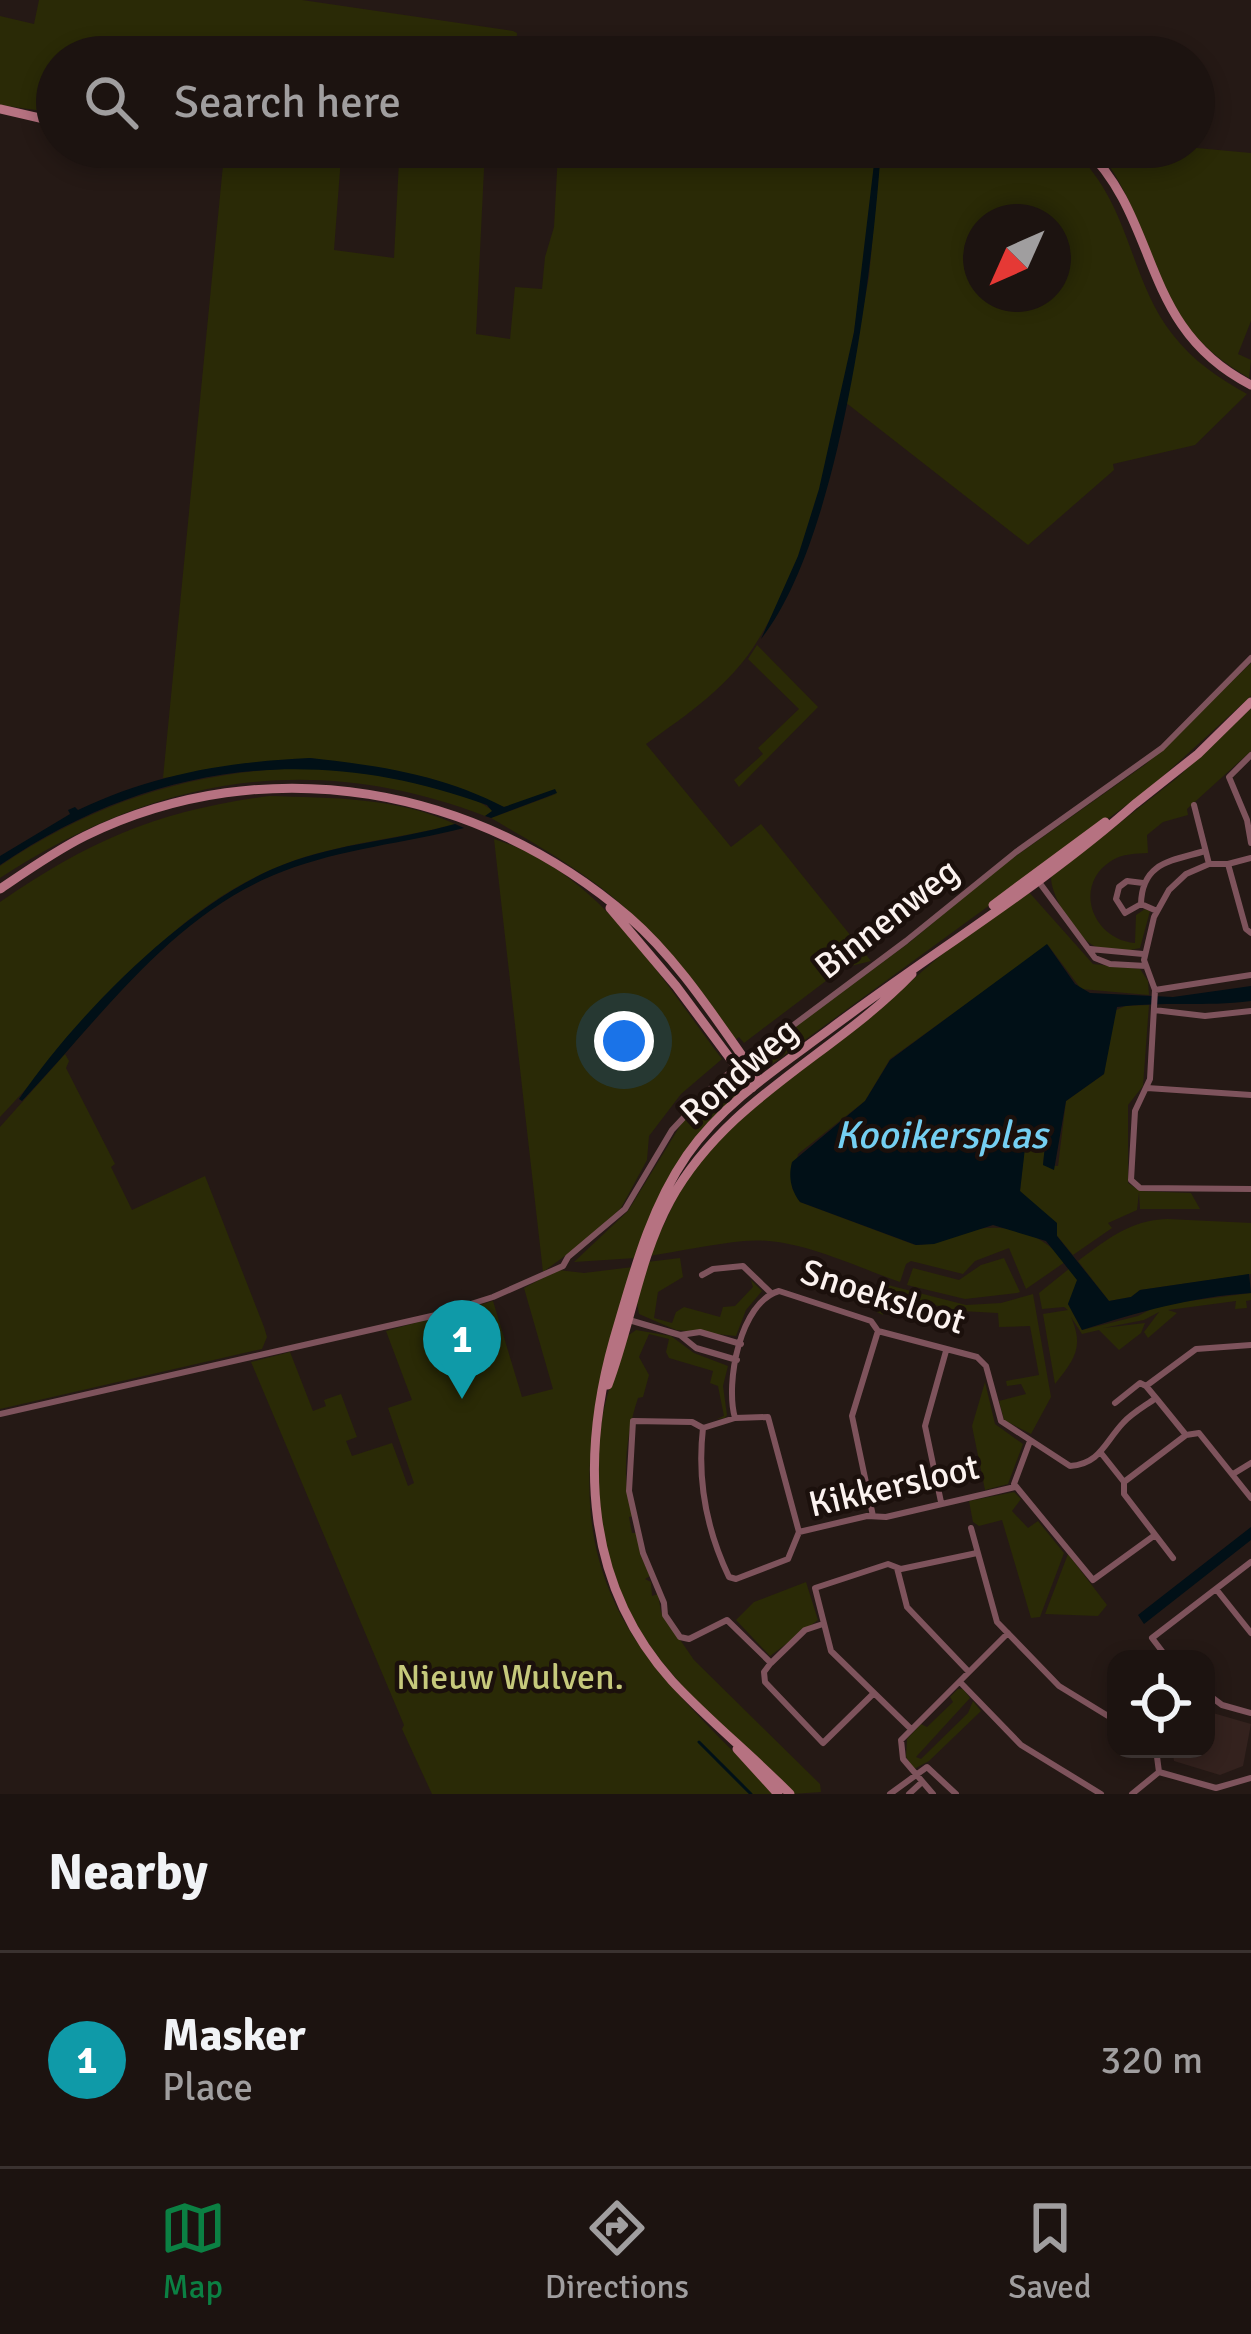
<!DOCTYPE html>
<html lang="en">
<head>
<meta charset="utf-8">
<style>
  body { margin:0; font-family:Signika,sans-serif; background:#251c19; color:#f1f3f6 }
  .controls { position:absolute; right:36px; bottom:36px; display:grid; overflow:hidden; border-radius:24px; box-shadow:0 6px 18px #0003 }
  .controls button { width:108px; height:108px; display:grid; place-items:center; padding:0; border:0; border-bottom:3px solid #3a3230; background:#1c1310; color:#f1f3f6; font:60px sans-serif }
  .compass { position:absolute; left:963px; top:204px; width:108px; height:108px; border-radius:50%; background:#1c1310; box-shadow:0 6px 18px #0003; rotate:225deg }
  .you { position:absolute; left:624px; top:1041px; width:42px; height:42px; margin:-30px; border:9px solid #fff; border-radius:50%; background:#1a73e8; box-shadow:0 0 0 18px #1a73e833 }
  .badge { display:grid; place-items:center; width:78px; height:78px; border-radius:50%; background:#0b8043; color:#fff; font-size:39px; font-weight:700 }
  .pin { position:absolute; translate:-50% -99px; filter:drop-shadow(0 3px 6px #0008) }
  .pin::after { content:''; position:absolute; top:63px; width:42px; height:36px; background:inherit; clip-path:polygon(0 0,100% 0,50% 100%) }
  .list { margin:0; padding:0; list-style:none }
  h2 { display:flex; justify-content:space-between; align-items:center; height:156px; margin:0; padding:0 48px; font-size:51px }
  h2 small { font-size:39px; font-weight:400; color:#a09e9f }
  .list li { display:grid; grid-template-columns:78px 1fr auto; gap:36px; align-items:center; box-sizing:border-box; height:216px; padding:0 48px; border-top:3px solid #3a3230 }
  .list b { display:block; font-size:45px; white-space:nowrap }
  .list p { margin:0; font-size:39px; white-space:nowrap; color:#a09e9f }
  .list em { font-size:39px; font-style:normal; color:#a09e9f }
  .icon { flex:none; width:66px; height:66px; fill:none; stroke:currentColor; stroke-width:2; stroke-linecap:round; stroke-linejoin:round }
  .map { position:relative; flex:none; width:1251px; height:1794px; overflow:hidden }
  .search { position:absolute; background:#1c1310; box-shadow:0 6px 18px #0003; left:36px; right:36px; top:36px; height:132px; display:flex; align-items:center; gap:30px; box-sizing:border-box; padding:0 42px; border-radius:66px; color:#a09e9f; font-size:45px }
  .sheet { height:372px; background:#1c1310 }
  nav { display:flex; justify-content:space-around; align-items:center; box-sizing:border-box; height:168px; border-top:3px solid #3a3230; background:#1c1310; font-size:33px; color:#a09e9f }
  nav a { display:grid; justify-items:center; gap:6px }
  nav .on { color:#0b8043 }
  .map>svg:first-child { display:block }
</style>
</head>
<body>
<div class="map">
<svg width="1251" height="1794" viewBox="0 0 1251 1794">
  <rect width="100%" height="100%" fill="#251915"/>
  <path fill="#34221e" d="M1206 1711 1251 1724 1243 1766 1220 1775 1174 1761 1172 1749H1206Z"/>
  <path fill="#2a2a06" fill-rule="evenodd" d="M39 0H302L513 31 517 33 516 57H57V113L0 105V16L34 24Z
    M721 147H876C861 300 839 509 758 640 731 685 688 714 646 744L731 847 761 824 871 961 843 968 744 1043 739 1037 735 1040C704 998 673 955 636 918 595 877 540 847 491 818L556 794 504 807 429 778 310 758 163 778 224 155 341 157 334 250 394 258 399 161 485 148 476 334 510 339 515 287 542 289 545 257 554 227 558 153Z
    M881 147H1070C1133 205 1127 277 1173 335 1193 361 1219 378 1247 394L1195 445 1113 464 1114 470 1028 545 845 402 869 277ZM981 222H1053V294H981Z
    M1095 147H1186L1251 153V321L1238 354 1251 360 1249 378C1225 364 1201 346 1185 323 1147 268 1140 199 1095 147Z
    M757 645 818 707 739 787 734 780 763 754 758 748 799 709 748 659Z
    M1251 663V696L1150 788 772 1064 758 1067 749 1061 910 942 999 868 1146 764Z
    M1251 708V751L1187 809 1188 815 1163 822 1147 835 1148 853C1136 854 1123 853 1111 861 1072 886 1093 940 1135 943L1136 915 1145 909 1150 911 1140 948C1126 952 1103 952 1091 944 1074 932 1051 897 1051 877L1177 778Z
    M303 768C351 769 456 780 493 811L485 816C310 749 154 778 0 878V866C93 803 190 771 303 768Z
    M269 796C331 798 397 797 455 824 399 839 339 843 285 864 162 911 87 1026 0 1117V902C92 839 158 811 269 796Z
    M494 839C600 872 659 976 722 1059L681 1094 649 1136 647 1160 621 1208 588 1239 543 1272Z
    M1028 891 1093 964 1140 969 1148 981 1149 995 1081 989 1048 945 890 1059 865 1101 798 1154 792 1188 800 1202 915 1245C933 1245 946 1238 962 1233 998 1221 1040 1229 1065 1262L1026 1289 1009 1248 975 1261 963 1274 911 1261 906 1264 900 1282C853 1266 795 1236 744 1241 713 1244 681 1251 649 1256L683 1184 729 1124 882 1006 947 950Z
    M1149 1005 1143 1086 1128 1105V1183L1140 1191 1191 1193 1200 1209H1140L1139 1192 1137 1210 1108 1223 1112 1228 1073 1255 1020 1191 1026 1134 1046 1135 1043 1165 1058 1166 1066 1101 1104 1074 1114 1011 1125 1006Z
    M65 1054 69 1061 66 1068 115 1164 111 1167 132 1210 205 1176 264 1327 267 1337 262 1349 0 1409V1127Z
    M735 1072 740 1081 737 1095 669 1176 636 1258 574 1262 628 1211 683 1121Z
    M1167 1219 1251 1223V1274L1140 1290 1131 1297 1109 1301 1078 1261C1106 1240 1130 1220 1167 1219Z
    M680 1258 683 1277 658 1292 654 1318 672 1323 676 1312 684 1307 720 1317 723 1307 735 1306 753 1287 751 1280 762 1291 746 1310 736 1336 676 1330 639 1314 637 1303 647 1262Z
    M1004 1258 1020 1292 1017 1293 965 1299 907 1285 913 1268 959 1280 981 1265Z
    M633 1267C593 1406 552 1533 650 1660 687 1708 733 1750 775 1794H432L402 1729 404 1725 251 1362 290 1352 313 1411 326 1406 324 1400 341 1394 357 1437 346 1441 352 1456 392 1443 408 1486 414 1483 388 1408 412 1400 386 1331 493 1301 522 1397 553 1389 524 1288 558 1270 584 1273Z
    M1070 1268 1078 1280 1068 1304 1082 1330 1138 1316 1159 1305 1251 1293V1300L1246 1301 1247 1308 1235 1309 1236 1301 1168 1310 1177 1313 1148 1338 1144 1332 1159 1312 1144 1320 1103 1328 1145 1323 1141 1333 1119 1350 1099 1330 1082 1334 1071 1317C1084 1347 1075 1359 1055 1384L1043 1314 1068 1310 1064 1307 1042 1309 1039 1293Z
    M888 1285 966 1305 1001 1303 1033 1294 1051 1397 1031 1434 1004 1420 999 1401 1026 1394 1021 1384 1007 1386 1006 1381 1039 1375 1030 1326 999 1327 998 1313 961 1311 890 1295 883 1315 877 1312Z
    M636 1330 671 1336 694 1353 728 1366 723 1386 727 1415 725 1418 717 1419 724 1416 718 1386 710 1383 713 1371 669 1358 666 1352 669 1339 649 1334 639 1357 649 1375 643 1397 638 1398C626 1433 620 1485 634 1516L629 1517 632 1533H639L640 1554 650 1576 645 1579 651 1582 652 1596 658 1594 661 1612 694 1660 820 1784 821 1792 792 1794C751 1753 705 1714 668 1669 611 1603 589 1512 601 1426 605 1396 617 1366 626 1337Z
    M985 1382 995 1424 1023 1444 1008 1484 985 1490 972 1426Z
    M1014 1492 1021 1499 1012 1511 1028 1528 1038 1521 1064 1553 1040 1617 1031 1618 1002 1520 979 1526 973 1522 969 1501Z
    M1068 1554 1107 1605 1098 1616 1045 1614Z
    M806 1582 818 1620 770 1656 736 1620 754 1602Z
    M958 1689H963L970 1698 916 1757 921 1759 968 1713 973 1701 981 1711 929 1761 914 1769 906 1757 907 1739 921 1724 927 1727 953 1702 950 1697Z"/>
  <path fill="#011017" d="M876 147H881C873 273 839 541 761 639L798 556 819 489 854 332Z
    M310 758C377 765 443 775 504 807L555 789 557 793 491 818 485 816 492 811 487 805C315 742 152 762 0 865V856L70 814 68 810 75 807 78 810C154 774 226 762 310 758Z
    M455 824 464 828C405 843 341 849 284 871 172 913 101 1018 22 1101L19 1099C76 1015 189 900 285 864 339 843 399 840 455 824Z
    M1047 944 1075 984 1090 993 1173 997 1251 986V1001C1205 1007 1161 1001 1117 1007L1104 1074 1066 1101 1054 1170 1043 1165 1046 1135 1027 1131 1020 1191 1057 1223V1236L1109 1301 1131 1297 1140 1290 1249 1274 1251 1293C1191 1297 1138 1312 1082 1330L1068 1304 1077 1280 1046 1241 993 1225 934 1244 916 1245 800 1202C791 1190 788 1177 792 1162L865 1101 890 1060Z
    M1251 1527V1540L1144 1624 1138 1615Z"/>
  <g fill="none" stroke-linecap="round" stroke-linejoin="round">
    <path stroke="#011017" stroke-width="3" d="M699 1742 751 1794"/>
    <path stroke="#7e535c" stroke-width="6" d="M1251 755 1229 777 1247 820 1251 843
      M1194 805 1209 864
      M1251 858 1228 864H1209L1186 874 1169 890 1154 917 1144 960 1155 990 1150 1079 1135 1111 1131 1180 1140 1188 1251 1189
      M1228 864 1246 929 1251 933
      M1039 882 1095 958 1110 964 1146 966
      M1141 904 1125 913 1116 899 1119 887 1127 881 1143 883
      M1157 911 1141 904C1142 862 1171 861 1205 851
      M1090 949 1143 954
      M1155 990 1251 975
      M1154 1010 1205 1016 1251 1011
      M1147 1088 1251 1095
      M702 1275 713 1269 743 1266 771 1293
      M629 1320 680 1335 696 1348 737 1360
      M680 1335 700 1332 741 1344
      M1156 1398 1186 1435 1199 1433 1251 1498
      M1115 1403 1140 1383 1146 1386 1196 1349 1251 1345
      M0 1414 436 1315 493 1297 563 1266 568 1257 625 1209 672 1130 716 1083 906 941 1016 852 1162 748 1251 658
      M735 1418C725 1383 740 1302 779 1291L871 1321 878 1331 977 1357 986 1366 1001 1421 1070 1466C1100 1464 1105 1442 1123 1423 1132 1413 1145 1406 1156 1398L1146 1386
      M703 1428C697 1480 707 1531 729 1577L736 1579 788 1559 799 1532
      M1030 1441 1014 1484 1093 1580 1155 1535
      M1101 1453 1124 1482V1494L1173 1558
      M1233 1474 1251 1463
      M1124 1482 1186 1435
      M941 1502 925 1426 946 1351
      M873 1516 852 1416 878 1331
      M971 1528 997 1622 1059 1686 1108 1716H1116
      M799 1532 768 1417 735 1418 703 1428 692 1422 633 1421 629 1491 643 1553 664 1603 665 1615 680 1637 689 1639 727 1620 771 1663 805 1630 823 1624
      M799 1532 867 1516 886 1517 1015 1487
      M897 1568 907 1607 968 1671
      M1216 1589 1251 1633
      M1168 1659 1152 1638 1251 1562
      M770 1664 764 1672 765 1682 823 1743 874 1693
      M960 1682 1021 1745 1101 1794
      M1206 1693 1222 1705 1251 1713
      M911 1729 831 1651 815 1588 888 1564 901 1569 977 1553
      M1156 1749 1159 1772
      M1159 1772 1216 1788 1251 1778
      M890 1794 927 1767 956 1794
      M909 1794 922 1782
      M933 1794 903 1759 901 1740 1008 1633
      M1132 1794 1159 1772"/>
    <path stroke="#b67281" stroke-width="9" d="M0 109 57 122
      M325 147 386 152 433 147
      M1084 147C1162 221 1138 327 1251 385
      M1135 804 1198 754 1251 702
      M0 889C28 870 55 851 85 836 267 747 479 787 629 917 681 962 720 1026 760 1081
      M993 905 1105 822
      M610 908 676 986 752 1088
      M608 1385C631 1324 639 1258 670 1201 727 1098 834 1055 912 974
      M737 1749 778 1794
      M790 1794C752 1755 709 1721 672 1681 585 1584 580 1459 614 1339 633 1275 649 1210 687 1155 724 1102 779 1067 830 1029 931 953 1041 887 1136 803"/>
  </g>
  <g text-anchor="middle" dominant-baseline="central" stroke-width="9" stroke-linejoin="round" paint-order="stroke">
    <g font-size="36" fill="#fbf2ef" stroke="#1b100c">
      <text transform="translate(887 919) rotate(-38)">Binnenweg</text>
      <text transform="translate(739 1072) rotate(-41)">Rondweg</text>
      <text transform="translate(883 1297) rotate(18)">Snoeksloot</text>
      <text transform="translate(894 1486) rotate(-13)">Kikkersloot</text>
    </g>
    <g font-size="36" fill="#c6c97c" stroke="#1b100c">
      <text x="510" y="1677">Nieuw Wulven.</text>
    </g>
    <g font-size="39" font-style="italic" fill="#74cff2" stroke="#1b100c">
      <text x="941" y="1135">Kooikersplas</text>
    </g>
  </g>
</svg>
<div class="controls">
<button><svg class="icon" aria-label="locate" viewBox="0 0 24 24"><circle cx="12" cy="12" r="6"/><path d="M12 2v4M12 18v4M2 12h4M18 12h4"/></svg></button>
</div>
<svg class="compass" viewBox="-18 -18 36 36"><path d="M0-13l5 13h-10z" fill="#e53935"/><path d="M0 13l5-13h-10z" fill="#a09e9f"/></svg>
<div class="you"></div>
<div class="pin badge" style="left:462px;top:1399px;background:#0f9aa8">1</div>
<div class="search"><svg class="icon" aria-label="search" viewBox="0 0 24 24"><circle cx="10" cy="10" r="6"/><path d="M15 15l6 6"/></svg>Search here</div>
</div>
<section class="sheet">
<h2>Nearby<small></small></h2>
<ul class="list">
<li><span class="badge" style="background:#0f9aa8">1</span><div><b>Masker</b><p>Place</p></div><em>320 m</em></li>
</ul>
</section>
<nav>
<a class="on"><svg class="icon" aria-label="map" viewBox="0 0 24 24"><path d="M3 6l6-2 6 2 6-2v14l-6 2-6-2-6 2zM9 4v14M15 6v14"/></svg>Map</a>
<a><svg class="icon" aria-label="directions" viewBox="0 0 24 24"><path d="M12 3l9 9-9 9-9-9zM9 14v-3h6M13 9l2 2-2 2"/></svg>Directions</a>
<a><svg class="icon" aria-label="saved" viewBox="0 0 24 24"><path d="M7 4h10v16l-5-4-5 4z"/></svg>Saved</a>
</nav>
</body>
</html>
